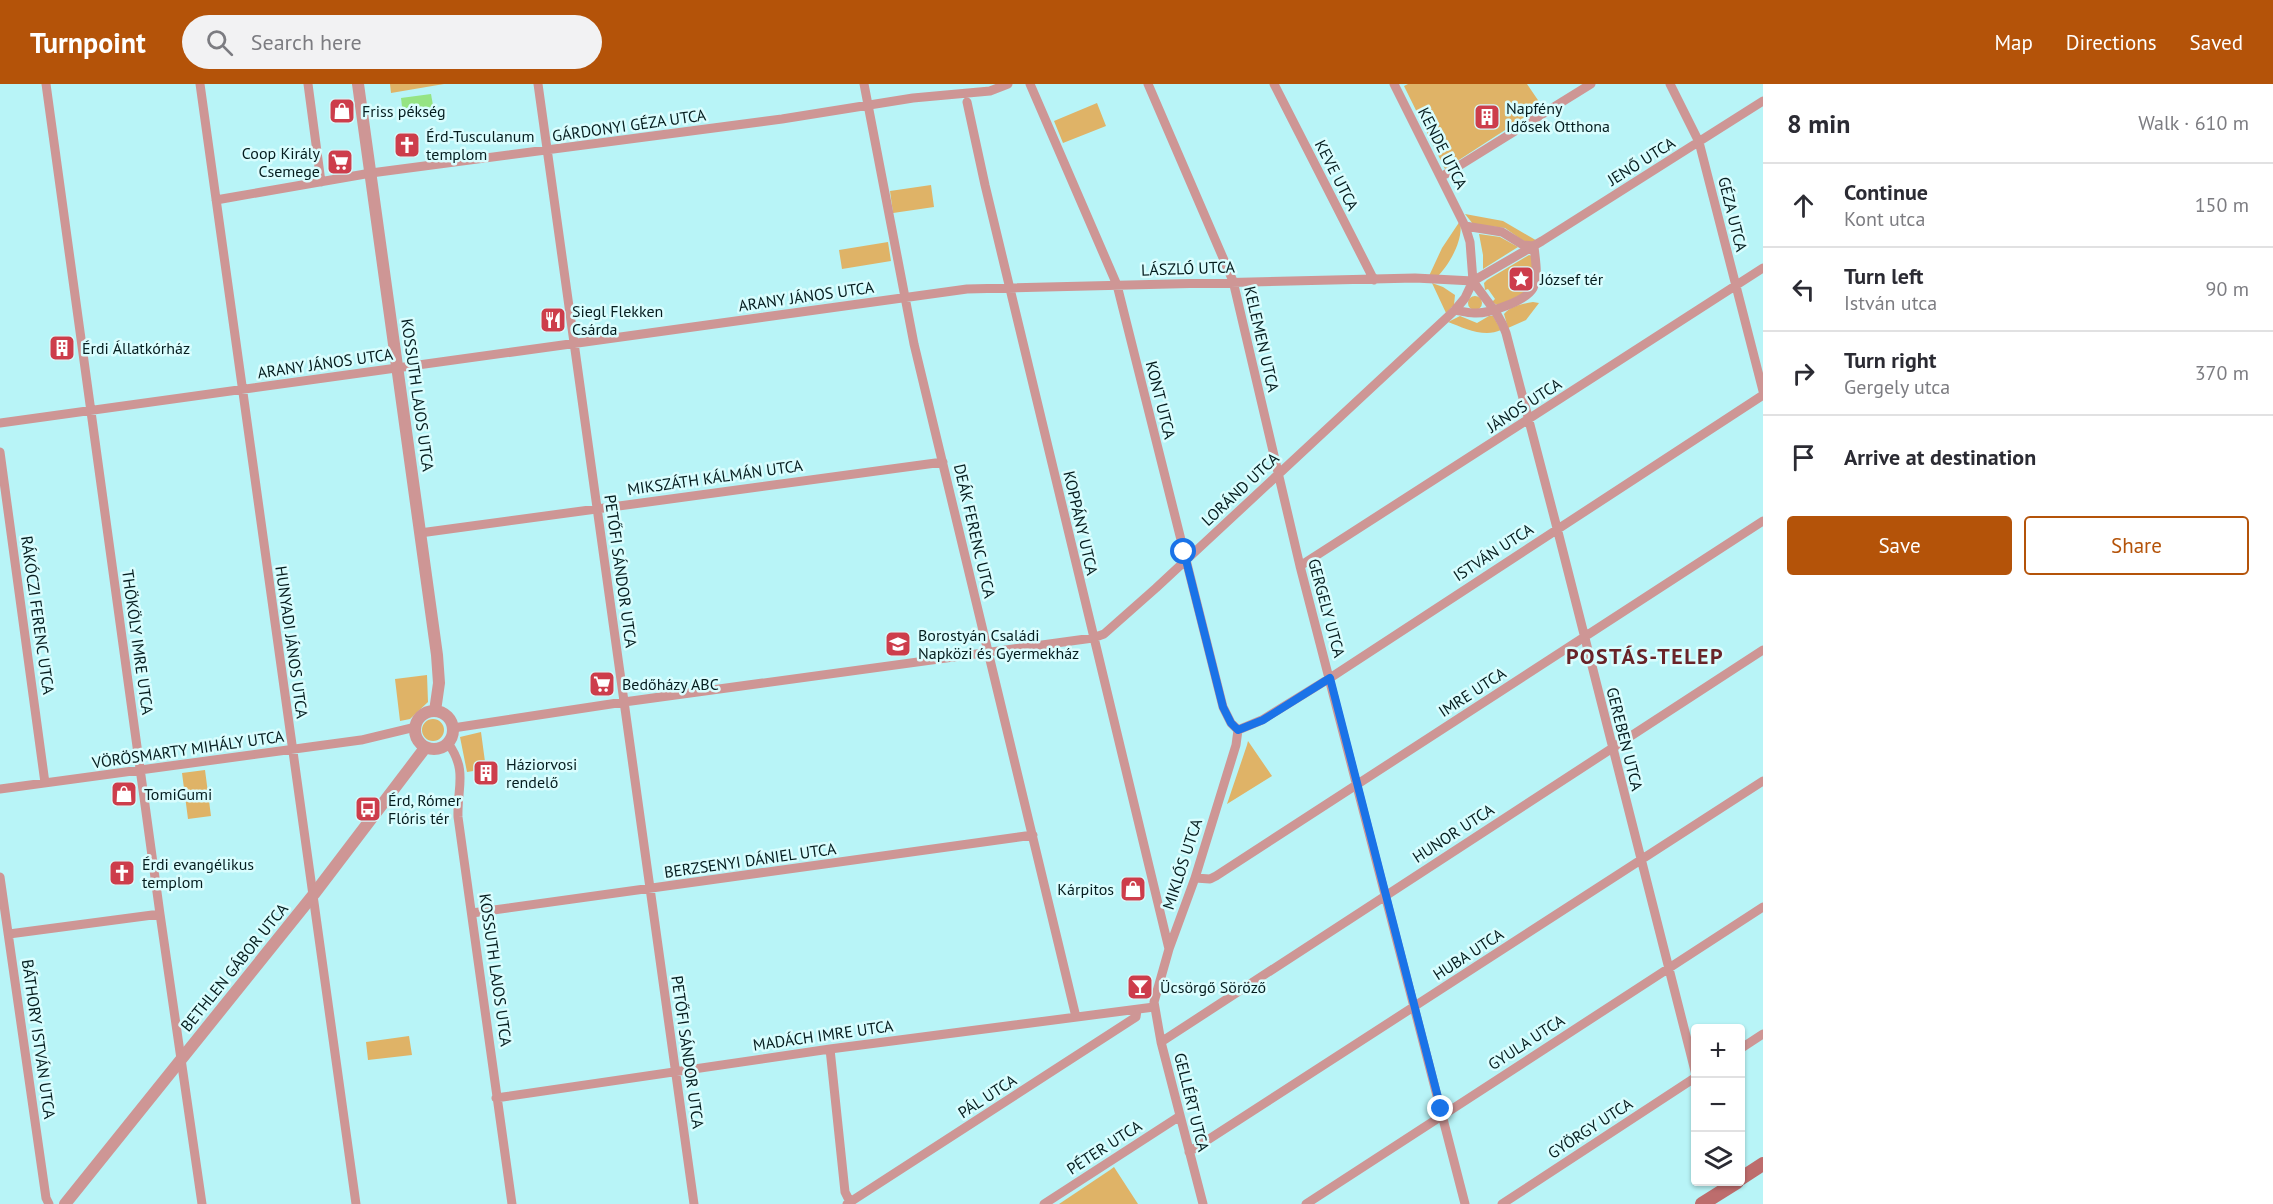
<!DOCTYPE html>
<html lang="en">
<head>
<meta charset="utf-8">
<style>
  body { margin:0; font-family:"PT Sans",sans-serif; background:#f2f2f3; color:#2b2b33 }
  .controls { position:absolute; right:18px; bottom:18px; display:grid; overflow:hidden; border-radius:6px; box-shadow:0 2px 4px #0004 }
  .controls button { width:54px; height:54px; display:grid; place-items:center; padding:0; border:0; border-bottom:2px solid #e1e1e2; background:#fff; color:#2b2b33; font:30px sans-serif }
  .stop { position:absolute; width:18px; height:18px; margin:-14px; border:4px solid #1a73e8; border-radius:50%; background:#fff }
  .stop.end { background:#1a73e8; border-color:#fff; box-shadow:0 2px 6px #0008 }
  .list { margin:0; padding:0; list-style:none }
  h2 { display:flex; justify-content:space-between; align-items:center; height:78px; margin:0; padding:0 24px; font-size:26px }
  h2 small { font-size:20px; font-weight:400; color:#7c7c81 }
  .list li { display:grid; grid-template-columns:39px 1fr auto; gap:18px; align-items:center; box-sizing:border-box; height:84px; padding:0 24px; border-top:2px solid #e1e1e2 }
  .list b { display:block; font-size:22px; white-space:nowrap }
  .list p { margin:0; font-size:20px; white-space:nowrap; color:#7c7c81 }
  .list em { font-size:20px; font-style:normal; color:#7c7c81 }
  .actions { display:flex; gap:12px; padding:18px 24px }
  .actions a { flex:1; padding:14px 0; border:2px solid #b45309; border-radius:6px; text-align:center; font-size:21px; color:#b45309 }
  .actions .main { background:#b45309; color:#fff }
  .icon { flex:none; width:33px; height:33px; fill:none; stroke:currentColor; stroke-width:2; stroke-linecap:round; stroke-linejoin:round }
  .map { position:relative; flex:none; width:1763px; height:1120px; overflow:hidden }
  header { display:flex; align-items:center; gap:36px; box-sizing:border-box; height:84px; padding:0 30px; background:#b45309; color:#fff }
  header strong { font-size:28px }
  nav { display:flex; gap:33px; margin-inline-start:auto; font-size:21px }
  .search { width:420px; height:54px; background:#f2f2f3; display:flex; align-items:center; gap:15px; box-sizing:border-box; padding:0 21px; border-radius:33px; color:#7c7c81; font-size:22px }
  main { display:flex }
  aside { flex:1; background:#fff }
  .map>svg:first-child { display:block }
</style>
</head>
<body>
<header>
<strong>Turnpoint</strong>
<div class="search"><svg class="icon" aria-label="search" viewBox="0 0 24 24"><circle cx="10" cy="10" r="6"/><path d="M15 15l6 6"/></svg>Search here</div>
<nav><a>Map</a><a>Directions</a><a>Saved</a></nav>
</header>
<main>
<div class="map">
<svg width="1763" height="1120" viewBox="0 0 1763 1120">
  <rect width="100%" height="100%" fill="#b8f4f7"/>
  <path fill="#dfb367" d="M390 0H444L391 9Z
    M1408 0H1527L1542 22 1445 85 1404 2Z
    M1097 19 1106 42 1063 59 1054 37Z
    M931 101 934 123 893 129 890 107Z
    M1465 130 1503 137 1539 158 1534 161 1522 156 1505 144 1473 140Z
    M1460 137C1464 155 1450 180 1437 193L1429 192 1442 164Z
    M1479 150 1500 153 1518 163 1483 185V171Z
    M888 158 891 177 842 185 839 166Z
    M1529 171 1532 172 1534 190 1528 207 1499 222 1492 218 1495 215 1488 205 1485 206 1484 199 1487 196Z
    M1432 199 1443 203 1455 211 1454 221 1446 229Z
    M1468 219a7 7 0 1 1 14 0a7 7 0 1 1-14 0Z
    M1533 218 1539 219 1526 236 1508 244 1504 230C1511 222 1522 220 1533 218Z
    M1460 232 1477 239 1489 232H1493L1501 246C1484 254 1464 244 1448 238Z
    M427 591 428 618 410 635 400 637 395 595Z
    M422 646a11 11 0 1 1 22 0a11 11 0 1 1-22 0Z
    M481 648 486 685 467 688 460 653Z
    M1248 657 1272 692 1227 720 1247 661Z
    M205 686 211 732 188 735 182 689Z
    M409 952 412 971 368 976 366 958Z
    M1114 1083 1138 1120H1059L1110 1086Z"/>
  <path fill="#95e483" d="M431 10 434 27 403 31 401 14Z"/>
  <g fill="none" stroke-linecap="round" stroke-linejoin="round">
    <path stroke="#ce9695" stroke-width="9" d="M46 0 160 830 202 1120
      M200 0C251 374 305 747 356 1120
      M308 0 321 98
      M538 0 694 1120
      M864 0 914 260 1076 933
      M1030 0 1117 201 1223 623 1231 639 1238 646
      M1148 0 1233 197 1300 482 1465 1120
      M1274 0 1374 196
      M1670 0 1699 58 1763 307
      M967 18 985 101 1169 865
      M1441 93 1591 0
      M216 116 371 89 782 35 913 14 990 7 1008 0
      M1465 142 1502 148 1523 161 1534 162
      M1473 197C1485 216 1499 228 1506 249L1557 444 1696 991
      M1473 197 1542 157 1763 17
      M1455 226C1461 227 1467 229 1474 229 1488 230 1526 217 1533 204 1539 191 1535 175 1534 162
      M0 339 967 205 1415 194 1473 197
      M0 368 45 699
      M420 449 943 378
      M1300 482 1763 184
      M453 644 624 618 1093 554 1104 550 1156 504 1455 226 1465 214 1473 197 1470 158 1465 142 1394 0
      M1238 646 1262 636 1330 594 1763 311
      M448 659C468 687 457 703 458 733L512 1120
      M0 705 361 656 415 643
      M0 793 46 1114 49 1120
      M1195 794 1210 795 1216 792 1763 437
      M472 829 1033 751
      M9 850 160 830
      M1161 958 1763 566
      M830 965 845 1108 851 1120
      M1740 965 1763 950
      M496 1014 830 965 1154 923
      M1189 1068 1763 697
      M847 1120 1136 933 1137 926
      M1044 1120 1180 1032
      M1203 1120 1161 958 1154 918 1169 865 1195 794 1236 661 1238 646
      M1306 1120 1763 823
      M1502 1120 1696 993"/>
    <path stroke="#ce9695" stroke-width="12" d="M358 0 437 571 439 599 435 627
      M415 646a19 19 0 1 1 38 0a19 19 0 1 1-38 0Z
      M65 1120 314 810 425 664"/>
    <path stroke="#bd6d6d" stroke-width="14" d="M1740 1095 1763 1080
      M1702 1120 1737 1098"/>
  </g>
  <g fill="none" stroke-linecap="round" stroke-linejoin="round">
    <path stroke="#1a73e8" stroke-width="8" d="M1184 468 1223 623 1231 639 1238 646 1263 636 1330 594 1441 1025"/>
  </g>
  <defs>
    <g id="shop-square" transform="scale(1.35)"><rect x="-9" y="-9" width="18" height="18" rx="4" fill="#cd3d4b" stroke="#d9fdfe"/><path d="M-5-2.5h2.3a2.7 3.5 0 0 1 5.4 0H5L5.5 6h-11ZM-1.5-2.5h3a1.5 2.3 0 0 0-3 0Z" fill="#fff"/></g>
    <g id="building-square" transform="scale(1.35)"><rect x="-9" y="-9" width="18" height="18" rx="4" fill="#cd3d4b" stroke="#d9fdfe"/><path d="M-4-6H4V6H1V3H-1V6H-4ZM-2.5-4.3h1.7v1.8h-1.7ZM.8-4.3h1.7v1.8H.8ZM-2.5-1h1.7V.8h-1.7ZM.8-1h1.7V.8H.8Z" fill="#fff"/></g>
    <g id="church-square" transform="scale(1.35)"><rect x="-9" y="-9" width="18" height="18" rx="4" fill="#cd3d4b" stroke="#d9fdfe"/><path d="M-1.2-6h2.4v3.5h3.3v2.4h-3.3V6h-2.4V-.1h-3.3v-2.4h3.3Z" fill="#fff"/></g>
    <g id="supermarket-square" transform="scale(1.35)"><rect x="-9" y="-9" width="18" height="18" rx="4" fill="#cd3d4b" stroke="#d9fdfe"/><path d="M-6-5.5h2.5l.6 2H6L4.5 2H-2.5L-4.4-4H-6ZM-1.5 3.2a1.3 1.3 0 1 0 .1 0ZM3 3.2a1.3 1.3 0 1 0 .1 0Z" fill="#fff"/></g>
    <g id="sight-square" transform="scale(1.35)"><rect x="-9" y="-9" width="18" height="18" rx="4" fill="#cd3d4b" stroke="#d9fdfe"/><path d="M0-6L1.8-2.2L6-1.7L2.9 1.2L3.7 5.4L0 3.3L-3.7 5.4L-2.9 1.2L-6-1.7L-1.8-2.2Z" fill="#fff"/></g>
    <g id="restaurant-square" transform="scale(1.35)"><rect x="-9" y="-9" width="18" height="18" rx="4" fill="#cd3d4b" stroke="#d9fdfe"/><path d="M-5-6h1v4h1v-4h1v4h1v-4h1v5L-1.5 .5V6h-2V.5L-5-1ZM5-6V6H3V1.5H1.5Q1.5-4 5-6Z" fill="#fff"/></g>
    <g id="school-square" transform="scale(1.35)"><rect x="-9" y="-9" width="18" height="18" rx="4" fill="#cd3d4b" stroke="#d9fdfe"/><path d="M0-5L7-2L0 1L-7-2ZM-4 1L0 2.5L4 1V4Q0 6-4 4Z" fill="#fff"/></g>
    <g id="bus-square" transform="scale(1.35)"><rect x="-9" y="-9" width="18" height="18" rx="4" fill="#cd3d4b" stroke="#d9fdfe"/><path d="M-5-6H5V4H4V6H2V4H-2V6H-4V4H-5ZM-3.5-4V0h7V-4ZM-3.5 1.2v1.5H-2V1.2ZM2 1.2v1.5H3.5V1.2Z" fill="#fff"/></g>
    <g id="bar-square" transform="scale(1.35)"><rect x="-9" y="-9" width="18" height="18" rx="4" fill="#cd3d4b" stroke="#d9fdfe"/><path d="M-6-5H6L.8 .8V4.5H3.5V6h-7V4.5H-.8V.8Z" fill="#fff"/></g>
  </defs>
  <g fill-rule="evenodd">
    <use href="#shop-square" x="342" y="27"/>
    <use href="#building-square" x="1487" y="33"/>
    <use href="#church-square" x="407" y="61"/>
    <use href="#supermarket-square" x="340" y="78"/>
    <use href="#sight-square" x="1521" y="195"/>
    <use href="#restaurant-square" x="553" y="236"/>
    <use href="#building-square" x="62" y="264"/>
    <use href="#school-square" x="898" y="560"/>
    <use href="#supermarket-square" x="602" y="600"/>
    <use href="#building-square" x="486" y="689"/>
    <use href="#shop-square" x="124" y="710"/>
    <use href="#bus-square" x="368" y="725"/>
    <use href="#church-square" x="122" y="789"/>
    <use href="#shop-square" x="1133" y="805"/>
    <use href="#bar-square" x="1140" y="903"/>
  </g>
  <g text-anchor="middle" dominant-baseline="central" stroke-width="5" stroke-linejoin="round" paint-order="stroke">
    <g font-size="16" fill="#051d1f" stroke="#d9fdfe" text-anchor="start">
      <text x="1506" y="24">Napfény<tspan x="1506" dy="18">Idősek Otthona</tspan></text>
      <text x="362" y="27">Friss pékség</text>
      <text x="426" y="52">Érd-Tusculanum<tspan x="426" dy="18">templom</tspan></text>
      <text x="320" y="69" text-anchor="end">Coop Király<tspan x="320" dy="18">Csemege</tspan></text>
      <text x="1540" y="195">József tér</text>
      <text x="572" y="227">Siegl Flekken<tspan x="572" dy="18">Csárda</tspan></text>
      <text x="82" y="264">Érdi Állatkórház</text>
      <text x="918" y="551">Borostyán Családi<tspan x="918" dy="18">Napközi és Gyermekház</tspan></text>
      <text x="622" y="600">Bedőházy ABC</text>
      <text x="506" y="680">Háziorvosi<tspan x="506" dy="18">rendelő</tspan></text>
      <text x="144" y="710">TomiGumi</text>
      <text x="388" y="716">Érd, Rómer<tspan x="388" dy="18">Flóris tér</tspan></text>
      <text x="142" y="780">Érdi evangélikus<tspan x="142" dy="18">templom</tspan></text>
      <text x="1114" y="805" text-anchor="end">Kárpitos</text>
      <text x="1160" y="903">Ücsörgő Söröző</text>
    </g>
    <g font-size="16" fill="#051d1f" stroke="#d9fdfe">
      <text transform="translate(629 41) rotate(-8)">GÁRDONYI GÉZA UTCA</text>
      <text transform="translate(1443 64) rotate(63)">KENDE UTCA</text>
      <text transform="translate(1641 77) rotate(-32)">JENŐ UTCA</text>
      <text transform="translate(1337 91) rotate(63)">KEVE UTCA</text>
      <text transform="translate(1733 130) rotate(76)">GÉZA UTCA</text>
      <text transform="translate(1188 184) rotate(-2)">LÁSZLÓ UTCA</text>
      <text transform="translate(806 212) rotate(-8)">ARANY JÁNOS UTCA</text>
      <text transform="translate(1262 255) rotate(77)">KELEMEN UTCA</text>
      <text transform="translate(325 279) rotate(-8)">ARANY JÁNOS UTCA</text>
      <text transform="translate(418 311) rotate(82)">KOSSUTH LAJOS UTCA</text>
      <text transform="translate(1161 316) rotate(76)">KONT UTCA</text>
      <text transform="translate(1524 321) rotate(-33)">JÁNOS UTCA</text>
      <text transform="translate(715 393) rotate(-8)">MIKSZÁTH KÁLMÁN UTCA</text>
      <text transform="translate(1240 405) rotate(-43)">LORÁND UTCA</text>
      <text transform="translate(1081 439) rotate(77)">KOPPÁNY UTCA</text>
      <text transform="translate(975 447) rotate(77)">DEÁK FERENC UTCA</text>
      <text transform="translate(1493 468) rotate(-33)">ISTVÁN UTCA</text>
      <text transform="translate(621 487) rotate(82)">PETŐFI SÁNDOR UTCA</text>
      <text transform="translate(1327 524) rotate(75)">GERGELY UTCA</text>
      <text transform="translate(38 531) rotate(82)">RÁKÓCZI FERENC UTCA</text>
      <text transform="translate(138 558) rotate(82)">THÖKÖLY IMRE UTCA</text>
      <text transform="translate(292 558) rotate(82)">HUNYADI JÁNOS UTCA</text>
      <text transform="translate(1472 608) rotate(-33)">IMRE UTCA</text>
      <text transform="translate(1625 655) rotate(76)">GEREBEN UTCA</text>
      <text transform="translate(188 665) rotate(-8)">VÖRÖSMARTY MIHÁLY UTCA</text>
      <text transform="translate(1453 749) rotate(-33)">HUNOR UTCA</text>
      <text transform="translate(750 776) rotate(-8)">BERZSENYI DÁNIEL UTCA</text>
      <text transform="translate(1182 780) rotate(-72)">MIKLÓS UTCA</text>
      <text transform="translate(1468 870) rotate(-33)">HUBA UTCA</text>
      <text transform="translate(234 883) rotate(-51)">BETHLEN GÁBOR UTCA</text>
      <text transform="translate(496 886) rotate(82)">KOSSUTH LAJOS UTCA</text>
      <text transform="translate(823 951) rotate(-8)">MADÁCH IMRE UTCA</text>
      <text transform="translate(39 955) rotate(82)">BÁTHORY ISTVÁN UTCA</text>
      <text transform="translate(1526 958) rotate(-33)">GYULA UTCA</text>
      <text transform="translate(688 968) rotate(82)">PETŐFI SÁNDOR UTCA</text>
      <text transform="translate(987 1012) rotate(-33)">PÁL UTCA</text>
      <text transform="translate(1192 1018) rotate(76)">GELLÉRT UTCA</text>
      <text transform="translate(1590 1044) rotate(-33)">GYÖRGY UTCA</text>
      <text transform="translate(1104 1063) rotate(-33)">PÉTER UTCA</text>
    </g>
    <g font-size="22" font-weight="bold" letter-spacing="1.5" fill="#692328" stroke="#d9fdfe">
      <text x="1645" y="572">POSTÁS-TELEP</text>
    </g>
  </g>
</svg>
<div class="controls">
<button>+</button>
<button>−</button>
<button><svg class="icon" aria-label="layers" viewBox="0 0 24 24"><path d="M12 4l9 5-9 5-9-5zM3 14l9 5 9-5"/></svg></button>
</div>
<div class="stop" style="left:1184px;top:468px"></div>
<div class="stop end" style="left:1441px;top:1025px"></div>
</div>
<aside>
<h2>8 min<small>Walk · 610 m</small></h2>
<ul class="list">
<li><svg class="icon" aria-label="ahead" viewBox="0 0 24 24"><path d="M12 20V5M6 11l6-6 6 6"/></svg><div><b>Continue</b><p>Kont utca</p></div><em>150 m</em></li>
<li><svg class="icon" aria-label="left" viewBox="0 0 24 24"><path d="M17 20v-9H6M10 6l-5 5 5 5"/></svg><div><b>Turn left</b><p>István utca</p></div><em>90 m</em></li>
<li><svg class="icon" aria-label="right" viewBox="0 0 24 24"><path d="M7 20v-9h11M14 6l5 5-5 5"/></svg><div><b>Turn right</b><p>Gergely utca</p></div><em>370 m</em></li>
<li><svg class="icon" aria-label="arrive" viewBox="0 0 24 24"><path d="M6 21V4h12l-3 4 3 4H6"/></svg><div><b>Arrive at destination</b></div></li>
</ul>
<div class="actions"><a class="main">Save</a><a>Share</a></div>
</aside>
</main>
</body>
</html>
